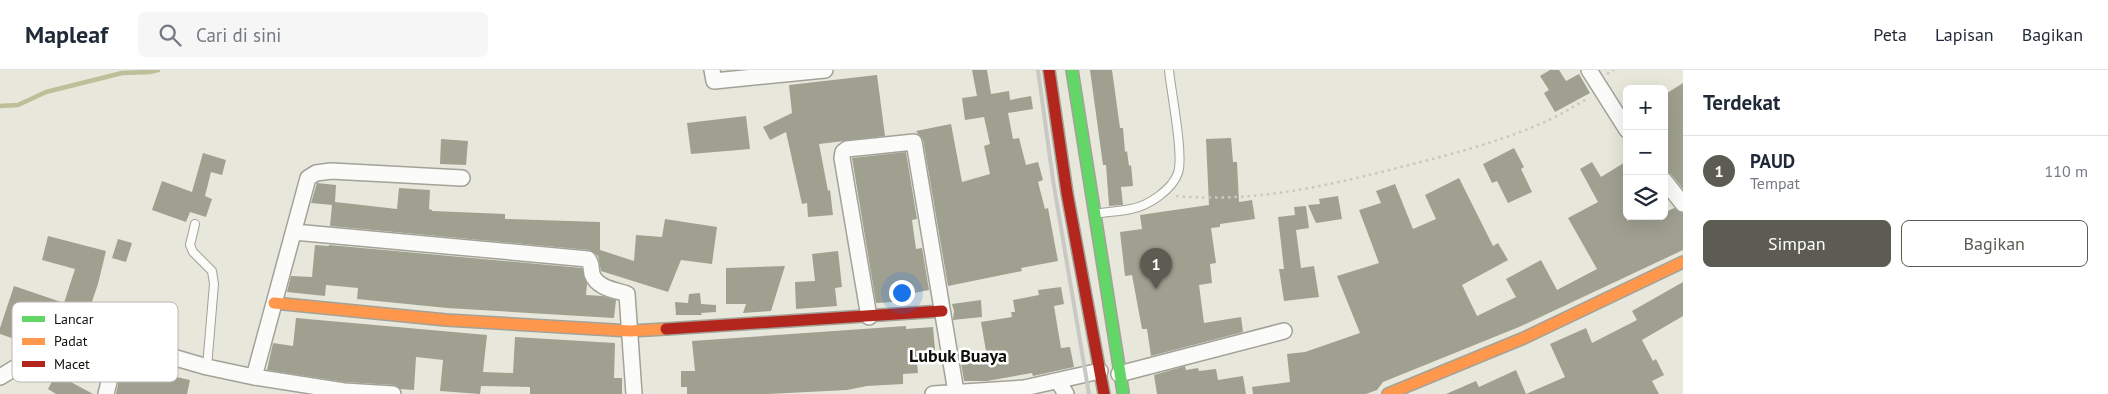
<!DOCTYPE html>
<html lang="id">
<head>
<meta charset="utf-8">
<style>
  body { margin:0; font-family:"PT Sans",sans-serif; background:#f6f6f7; color:#1f2937 }
  .controls { position:absolute; right:15px; top:15px; display:grid; overflow:hidden; border-radius:8px; box-shadow:0 5px 20px #0002 }
  .controls button { width:45px; height:45px; display:grid; place-items:center; padding:0; border:0; border-bottom:1px solid #e0e1e3; background:#fff; color:#1f2937; font:25px sans-serif }
  .you { position:absolute; left:901px; top:222px; width:18px; height:18px; margin:-12px; border:4px solid #fff; border-radius:50%; background:#1a73e8; box-shadow:0 0 0 8px #1a73e833 }
  .badge { display:grid; place-items:center; width:32px; height:32px; border-radius:50%; background:#5c5c52; color:#fff; font-size:16px; font-weight:700 }
  .pin { position:absolute; translate:-50% -41px; filter:drop-shadow(0 1px 2px #0008) }
  .pin::after { content:''; position:absolute; top:26px; width:18px; height:15px; background:inherit; clip-path:polygon(0 0,100% 0,50% 100%) }
  .list { margin:0; padding:0; list-style:none }
  h2 { display:flex; justify-content:space-between; align-items:center; height:65px; margin:0; padding:0 20px; font-size:21px }
  h2 small { font-size:16px; font-weight:400; color:#747a83 }
  .list li { display:grid; grid-template-columns:32px 1fr auto; gap:15px; align-items:center; box-sizing:border-box; height:70px; padding:0 20px; border-top:1px solid #e0e1e3 }
  .list b { display:block; font-size:19px; white-space:nowrap }
  .list p { margin:0; font-size:16px; white-space:nowrap; color:#747a83 }
  .list em { font-size:16px; font-style:normal; color:#747a83 }
  .actions { display:flex; gap:10px; padding:15px 20px }
  .actions a { flex:1; padding:11px 0; border:1px solid #5c5c52; border-radius:8px; text-align:center; font-size:18px; color:#5c5c52 }
  .actions .main { background:#5c5c52; color:#fff }
  .icon { flex:none; width:28px; height:28px; fill:none; stroke:currentColor; stroke-width:2; stroke-linecap:round; stroke-linejoin:round }
  .map { position:relative; flex:none; width:1683px; height:324px; overflow:hidden }
  header { display:flex; align-items:center; gap:30px; box-sizing:border-box; height:70px; padding:0 25px; background:#fff; border-bottom:1px solid #e0e1e3 }
  header strong { font-size:24px }
  nav { display:flex; gap:28px; margin-inline-start:auto; font-size:18px }
  .search { width:350px; height:45px; background:#f6f6f7; display:flex; align-items:center; gap:12px; box-sizing:border-box; padding:0 18px; border-radius:8px; color:#747a83; font-size:19px }
  main { display:flex }
  aside { flex:1; background:#fff }
  .map>svg:first-child { display:block }
</style>
</head>
<body>
<header>
<strong>Mapleaf</strong>
<div class="search"><svg class="icon" aria-label="search" viewBox="0 0 24 24"><circle cx="10" cy="10" r="6"/><path d="M15 15l6 6"/></svg>Cari di sini</div>
<nav><a>Peta</a><a>Lapisan</a><a>Bagikan</a></nav>
</header>
<main>
<div class="map">
<svg width="1683" height="324" viewBox="0 0 1683 324">
  <rect width="100%" height="100%" fill="#e7e7db"/>
  <g fill="none" stroke-linecap="round" stroke-linejoin="round">
    <path stroke="#bebf98" stroke-width="4.5" d="M0 36 18 35 46 22 122 3 150 2 158 0"/>
  </g>
  <path fill="#a0a091" d="M972 0H987L991 24 1009 21 1010 30 1031 26 1033 39 1008 43 1013 69 1019 68 1026 95 1038 92 1043 110 1038 112 1045 139 1048 138 1058 191 1021 198 1022 201 948 216 923 70 916 61 951 54 962 112 990 104 984 76 990 74 984 47 965 50 962 28 977 26Z
    M1090 0H1112L1120 58H1123L1125 82 1127 81 1129 96 1131 95 1133 116 1121 117 1123 135 1109 136 1106 95H1103Z
    M1550 0H1559L1566 11 1579 4 1590 23 1555 42 1544 23 1549 20 1540 6Z
    M877 5 885 66 819 74 828 121 830 120 833 145 808 147 807 133 802 134 786 62 770 70 763 57 792 43 789 15Z
    M1683 13V119L1671 104 1664 100V25Z
    M746 46 750 79 691 84 687 53Z
    M1231 68 1233 92H1237L1239 132 1252 130 1255 149 1220 154V157L1211 158 1216 193 1210 194 1212 213 1199 215 1204 253 1241 247 1243 262 1151 286 1147 259H1142L1132 205 1125 206 1120 162 1142 159 1140 145 1209 135 1206 69Z
    M441 69 468 71 466 95 440 94Z
    M1514 78 1524 97 1521 99 1532 122 1508 133 1497 111 1492 113 1483 94Z
    M906 82 917 149 912 150 916 179 922 178 929 220 893 227V232L876 233 852 88Z
    M203 83 226 90 222 105 211 102 205 126 212 129 206 147 190 142 186 152 152 140 162 111 192 122Z
    M1627 91V151L1636 146H1664V143L1674 138 1683 143V180L1519 257 1383 312 1377 320 1366 324H1253L1252 317 1290 312 1287 284 1305 282 1360 263 1337 206 1379 193 1359 140 1381 133 1376 121 1395 114 1413 159 1436 149 1425 125 1459 108 1493 176 1498 173 1508 190 1462 215 1477 246 1516 227 1506 209 1541 190 1557 220 1597 199 1568 148 1598 132 1580 99 1592 92 1601 107Z
    M317 113 336 115 335 132 397 139 399 118 430 120 429 139 432 140V141L505 144V149L600 152V180L634 191 636 165 662 167 665 149 717 157 712 194 681 190 668 222 601 201 598 186 589 180 330 156 332 135 311 133Z
    M1338 126 1342 149 1316 153 1308 135 1320 134 1319 129Z
    M1306 136 1309 158 1296 160 1301 198 1314 196 1319 227 1284 231 1279 199H1284L1278 147 1295 145 1294 137Z
    M48 166 106 181 98 214 84 255 101 260 93 284 77 279 75 285 47 280 0 264V258L14 216 64 233 75 199 42 190Z
    M118 169 132 173 126 192 112 188Z
    M315 175 329 176V175L582 198 587 214 586 225 603 226 616 230 614 248 447 238 357 229 358 218 326 215 325 226 287 222 291 206 312 207Z
    M838 181 842 217 835 218 837 236 796 239 795 212 815 211 812 184Z
    M785 196 771 241 743 243 746 234H726V198Z
    M1683 212V246L1642 270 1653 291 1656 289 1664 305 1652 311 1659 324H1526L1565 307 1550 274 1586 258 1592 273 1637 250 1632 241Z
    M1061 217 1064 234 1054 236 1061 278 1070 277 1074 297 1033 306 1032 303 987 311H964L959 281H986L981 252 1012 247 1011 242H1015L1013 230 1039 225 1038 220Z
    M700 223 701 234 716 235V242L701 243 702 245H676L675 232 688 233 689 224Z
    M981 230 982 247 953 250 954 241 952 234Z
    M296 248 487 265 483 302 513 303 515 267 615 273 614 308H622V324H530V317L481 316 480 324 440 321 443 290 416 287 414 320 400 319 394 315 345 312 267 300 273 273 293 276Z
    M906 256V259L933 257 935 280 916 281 918 303 903 304V314L867 316 847 320 768 324H687V317H681V301H695L692 271Z
    M127 296 190 310 187 324H116L119 310 118 301Z
    M1185 296 1186 300 1198 298 1199 301 1216 299 1218 310 1243 306 1246 324H1157L1154 305Z
    M1516 300 1526 324H1446L1476 311 1479 317Z
    M56 304 93 324H56L48 319Z"/>
  <g fill="none" stroke-linecap="round" stroke-linejoin="round">
    <g stroke="#a2a298" stroke-width="10">
      <path id="lane" d="M1100 143C1110 142 1121 141 1131 139 1148 136 1172 120 1178 103 1184 85 1171 22 1169 0
        M195 154 190 175 193 182 212 201 214 214 207 297"/>
    </g>
    <g stroke="#a2a298" stroke-width="18">
      <path id="street" d="M712 0 714 11 825 0
        M1589 0 1627 60
        M1664 110 1683 134
        M294 162 588 189C592 194 591 198 592 204 597 218 615 220 627 224L634 324
        M869 247 842 88 843 82 847 79 914 72 956 322
        M1119 304 1284 261
        M0 307 28 290 43 289 103 300 127 284 152 281 207 297 254 307 344 321 393 324
        M254 307 308 108 316 103 331 101 462 108
        M1058 311 1066 324
        M106 324 110 308 108 297
        M933 324 1024 318 1100 301"/>
    </g>
    <g stroke="#a2a298" stroke-width="14">
      <path id="fast" d="M1072 0 1123 322"/>
    </g>
    <g stroke="#a2a298" stroke-width="14">
      <path id="slow" d="M274 233 446 250 630 261 666 259
        M1388 324 1524 268 1683 192"/>
    </g>
    <g stroke="#a2a298" stroke-width="14">
      <path id="jam" d="M1049 0 1067 123 1104 324
        M666 259 942 241"/>
    </g>
    <path stroke="#c8c8c3" stroke-width="2.5" stroke-dasharray="2.5 4" stroke-linecap="butt" d="M1607 4 1614 0
      M1176 126C1255 133 1326 116 1401 97 1452 84 1505 71 1553 48 1566 42 1577 34 1589 28"/>
    <use href="#lane" stroke="#fbfbfa" stroke-width="8"/>
    <use href="#street" stroke="#fbfbfa" stroke-width="15"/>
    <use href="#fast" stroke="#63d668" stroke-width="11"/>
    <use href="#slow" stroke="#ff974d" stroke-width="11"/>
    <use href="#jam" stroke="#b3261e" stroke-width="11"/>
    <path stroke="#c8c8c4" stroke-width="4" d="M1038 0 1053 110 1089 324"/>
  </g>
  <g text-anchor="middle" dominant-baseline="central" stroke-width="5" stroke-linejoin="round" paint-order="stroke">
    <g font-size="18" font-weight="bold" fill="#111109" stroke="#fff">
      <text x="958" y="285">Lubuk Buaya</text>
    </g>
  </g>
  <rect x="12" y="232" width="166" height="80" rx="8" fill="#fff" stroke="#b8b8b5" stroke-width="1"/>
  <rect x="22" y="246" width="23" height="6" fill="#63d668"/>
  <rect x="22" y="268" width="23" height="7" fill="#ff974d"/>
  <rect x="22" y="291" width="23" height="6" fill="#b3261e"/>
  <g font-size="14" fill="#111109">
    <text x="54" y="254">Lancar</text>
    <text x="54" y="276">Padat</text>
    <text x="54" y="299">Macet</text>
  </g>
</svg>
<div class="controls">
<button>+</button>
<button>−</button>
<button><svg class="icon" aria-label="layers" viewBox="0 0 24 24"><path d="M12 4l9 5-9 5-9-5zM3 14l9 5 9-5"/></svg></button>
</div>
<div class="you"></div>
<div class="pin badge" style="left:1156px;top:219px">1</div>
</div>
<aside>
<h2>Terdekat<small></small></h2>
<ul class="list">
<li><span class="badge">1</span><div><b>PAUD</b><p>Tempat</p></div><em>110 m</em></li>
</ul>
<div class="actions"><a class="main">Simpan</a><a>Bagikan</a></div>
</aside>
</main>
</body>
</html>
